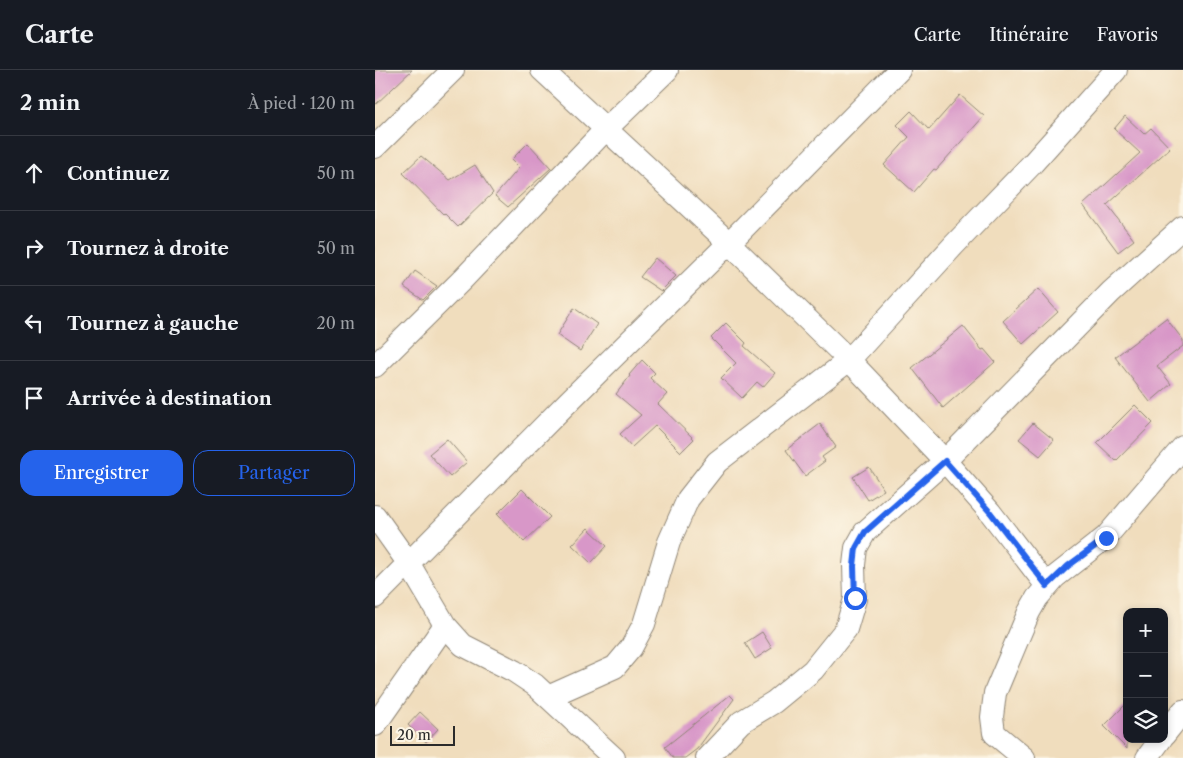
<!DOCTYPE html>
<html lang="fr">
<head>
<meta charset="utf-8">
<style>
  body { margin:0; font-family:"Libre Caslon Text",serif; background:#20242c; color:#f1f3f6 }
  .controls { position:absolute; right:15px; bottom:15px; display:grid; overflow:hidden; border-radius:10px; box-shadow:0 2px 8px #0003 }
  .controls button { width:45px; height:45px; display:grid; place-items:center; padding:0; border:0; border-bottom:1px solid #363941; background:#171b24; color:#f1f3f6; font:25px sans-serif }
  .scale { position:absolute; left:15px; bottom:12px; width:65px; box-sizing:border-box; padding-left:5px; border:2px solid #2b2b2b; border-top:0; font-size:14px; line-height:18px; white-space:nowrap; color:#2b2b2b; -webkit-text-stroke:4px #fcf5e5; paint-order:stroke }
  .stop { position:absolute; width:15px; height:15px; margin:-11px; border:4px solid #2563eb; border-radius:50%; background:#fff }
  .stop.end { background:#2563eb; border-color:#fff; box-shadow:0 1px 5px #0008 }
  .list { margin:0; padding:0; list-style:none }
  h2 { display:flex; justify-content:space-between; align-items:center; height:65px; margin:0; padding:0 20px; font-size:21px }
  h2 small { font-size:16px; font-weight:400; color:#9ea1a6 }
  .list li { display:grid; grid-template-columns:32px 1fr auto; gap:15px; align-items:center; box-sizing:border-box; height:75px; padding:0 20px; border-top:1px solid #363941 }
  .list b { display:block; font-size:19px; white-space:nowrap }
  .list em { font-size:16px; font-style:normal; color:#9ea1a6 }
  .actions { display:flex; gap:10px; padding:15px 20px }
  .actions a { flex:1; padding:11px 0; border:1px solid #2563eb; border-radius:15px; text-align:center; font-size:18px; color:#2563eb }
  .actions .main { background:#2563eb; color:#fff }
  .icon { flex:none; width:28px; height:28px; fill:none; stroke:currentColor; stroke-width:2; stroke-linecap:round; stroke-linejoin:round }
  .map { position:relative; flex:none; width:808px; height:688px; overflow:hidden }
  header { display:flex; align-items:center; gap:30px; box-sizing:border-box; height:70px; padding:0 25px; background:#171b24; border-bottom:1px solid #363941 }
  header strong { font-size:24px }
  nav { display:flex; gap:28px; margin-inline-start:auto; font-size:18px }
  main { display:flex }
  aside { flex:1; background:#171b24 }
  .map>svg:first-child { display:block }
</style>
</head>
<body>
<header>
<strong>Carte</strong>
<nav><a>Carte</a><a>Itinéraire</a><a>Favoris</a></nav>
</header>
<main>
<aside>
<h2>2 min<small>À pied · 120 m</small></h2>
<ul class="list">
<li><svg class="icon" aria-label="ahead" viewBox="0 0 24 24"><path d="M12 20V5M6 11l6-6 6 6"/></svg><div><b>Continuez</b></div><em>50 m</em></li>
<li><svg class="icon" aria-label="right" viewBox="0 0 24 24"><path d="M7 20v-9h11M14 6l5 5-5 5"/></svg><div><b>Tournez à droite</b></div><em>50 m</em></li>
<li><svg class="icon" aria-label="left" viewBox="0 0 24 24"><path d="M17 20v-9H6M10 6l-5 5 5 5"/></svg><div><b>Tournez à gauche</b></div><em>20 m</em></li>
<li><svg class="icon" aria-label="arrive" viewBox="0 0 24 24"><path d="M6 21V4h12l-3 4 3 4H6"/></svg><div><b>Arrivée à destination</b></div></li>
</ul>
<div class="actions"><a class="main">Enregistrer</a><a>Partager</a></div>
</aside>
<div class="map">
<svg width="808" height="688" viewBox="0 0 808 688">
  <rect width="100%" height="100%" fill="#fcf5e5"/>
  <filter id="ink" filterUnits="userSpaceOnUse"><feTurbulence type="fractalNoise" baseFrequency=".02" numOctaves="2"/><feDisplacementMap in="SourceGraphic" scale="10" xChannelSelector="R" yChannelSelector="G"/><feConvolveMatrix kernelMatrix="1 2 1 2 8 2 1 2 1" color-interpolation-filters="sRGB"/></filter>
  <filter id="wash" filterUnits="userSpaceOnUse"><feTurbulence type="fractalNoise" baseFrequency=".0096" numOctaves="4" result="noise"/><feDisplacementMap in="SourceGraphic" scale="20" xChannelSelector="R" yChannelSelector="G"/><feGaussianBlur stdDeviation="1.12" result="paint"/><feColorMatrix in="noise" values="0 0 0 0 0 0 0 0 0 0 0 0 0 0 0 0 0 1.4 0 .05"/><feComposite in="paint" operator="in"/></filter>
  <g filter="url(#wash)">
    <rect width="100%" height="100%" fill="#f0ddbd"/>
    <g id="blocks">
      <path fill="#d897c8" d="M0 0H37L0 35Z
        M585 25 609 46 561 100 559 99 539 122 509 95 534 67 522 55 536 41 554 60Z
        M750 46 769 64 776 58 795 78 732 135 759 170 743 182 708 135 765 83 739 59Z
        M153 73 176 98 133 137 120 126 144 98 136 90Z
        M46 86 75 110 100 95 118 123 83 157 69 143 68 144 28 103Z
        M280 188 301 206 286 221 265 207Z
        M40 201 62 216 48 230 29 217Z
        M663 219 683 242 648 274 628 251Z
        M199 238 222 254 205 281 182 265Z
        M791 248 808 270V276L782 296 796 314 775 332 740 287Z
        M351 253 371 273 369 276 400 303 388 317 382 312 367 328 346 308 361 293 336 268Z
        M588 256 607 280 609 279 620 292 568 338 537 298Z
        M267 290 280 303 275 308 292 324 283 334 319 369 306 382 280 356 257 377 245 364 266 345 241 324 255 306 254 305Z
        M760 335 778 353 741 391 722 373Z
        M658 353 679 370 665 386 644 369Z
        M445 354 461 377 447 387 450 391 430 406 411 380Z
        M72 369 92 392 75 407 54 384Z
        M494 397 509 420 493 430 478 407Z
        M147 419 175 447 149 472 122 444Z
        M213 458 232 476 216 493 197 475Z
        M387 562 397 578 380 589 370 573Z
        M355 625 359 629 322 679 310 688H298L290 677Z
        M752 633V679L729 656Z
        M45 642 63 659 51 672 33 655Z"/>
    </g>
  </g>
  <g filter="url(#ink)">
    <use href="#blocks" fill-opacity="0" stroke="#8e8474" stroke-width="1"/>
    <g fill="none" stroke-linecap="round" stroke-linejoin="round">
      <g stroke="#8e8474" stroke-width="24">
        <path id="minor" d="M167 0 354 173 474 290 570 391 615 442 672 516
          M0 77 78 0
          M0 296 88 209 231 59 292 0
          M0 446 34 494 70 555 88 575 139 601 160 615 239 688
          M0 527 193 332 354 173 524 0
          M173 627 240 597 256 578 269 554 294 472 313 429 342 392 474 290 579 175 657 94 741 0
          M0 655 70 555
          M789 665 808 641
          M332 688 366 652 399 632 438 600 471 559 480 529 479 495 481 478 490 462 570 391 736 222 808 157
          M649 688 619 663 617 647 620 623 654 542 662 528 680 507 731 467 808 377
          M772 688 786 669"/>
      </g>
      <use href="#minor" stroke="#fff" stroke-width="22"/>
    </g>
  </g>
  <g fill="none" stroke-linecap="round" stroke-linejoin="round" filter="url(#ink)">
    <path stroke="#2563eb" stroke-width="6" d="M480 528 479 496 481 478 490 462 570 391 615 442 672 516 693 496 731 468"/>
  </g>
</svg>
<div class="controls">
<button>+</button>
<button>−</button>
<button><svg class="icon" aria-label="layers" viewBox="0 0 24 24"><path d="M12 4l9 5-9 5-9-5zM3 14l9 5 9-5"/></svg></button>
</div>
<div class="scale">20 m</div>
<div class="stop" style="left:480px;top:528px"></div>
<div class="stop end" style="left:731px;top:468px"></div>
</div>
</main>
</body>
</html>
